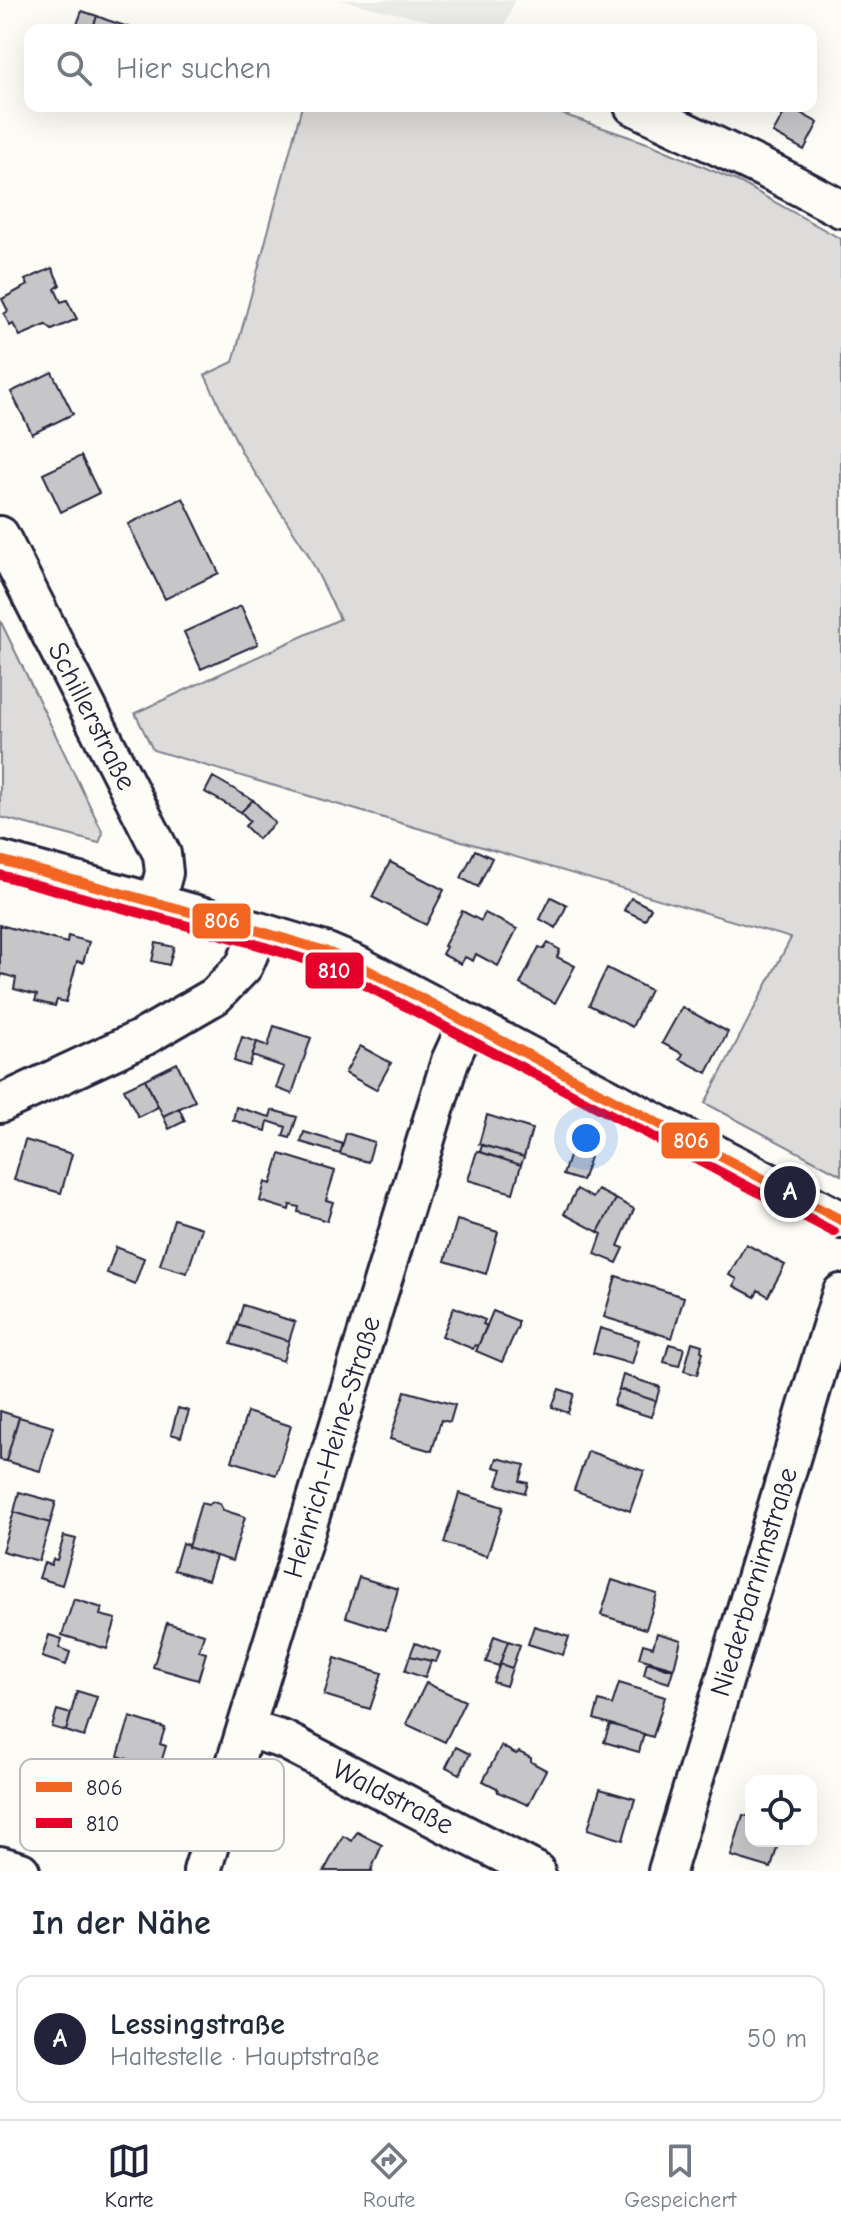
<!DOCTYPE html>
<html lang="de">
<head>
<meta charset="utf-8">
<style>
  body { margin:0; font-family:"Comic Neue",sans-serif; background:#f6f6f7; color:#1f2937 }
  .controls { position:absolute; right:24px; bottom:24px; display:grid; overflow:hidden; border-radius:16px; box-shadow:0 8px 32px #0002 }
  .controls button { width:72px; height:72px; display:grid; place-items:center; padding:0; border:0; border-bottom:2px solid #e0e1e3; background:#fff; color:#1f2937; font:40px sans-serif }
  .you { position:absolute; left:586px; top:1138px; width:28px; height:28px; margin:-20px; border:6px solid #fff; border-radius:50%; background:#1a73e8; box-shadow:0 0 0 12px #1a73e833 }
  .badge { display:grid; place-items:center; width:52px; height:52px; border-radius:50%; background:#22223b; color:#fff; font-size:26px; font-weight:700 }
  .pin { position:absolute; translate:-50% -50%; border:4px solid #fff; box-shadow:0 2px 8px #0006 }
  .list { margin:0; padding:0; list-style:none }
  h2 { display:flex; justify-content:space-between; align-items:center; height:104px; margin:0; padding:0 32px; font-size:34px }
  h2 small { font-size:26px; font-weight:400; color:#747a83 }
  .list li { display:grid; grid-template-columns:52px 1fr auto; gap:24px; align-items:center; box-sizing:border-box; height:128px; margin:0 16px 16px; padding:0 16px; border:2px solid #e0e1e3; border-radius:16px }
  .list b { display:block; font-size:30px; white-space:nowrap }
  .list p { margin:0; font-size:26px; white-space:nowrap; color:#747a83 }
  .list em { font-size:26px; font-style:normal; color:#747a83 }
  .icon { flex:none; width:44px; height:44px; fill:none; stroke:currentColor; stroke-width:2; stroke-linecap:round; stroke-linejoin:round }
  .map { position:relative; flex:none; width:841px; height:1871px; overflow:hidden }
  .search { position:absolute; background:#fff; box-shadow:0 8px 32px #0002; left:24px; right:24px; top:24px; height:88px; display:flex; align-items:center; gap:20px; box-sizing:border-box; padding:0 28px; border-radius:16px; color:#747a83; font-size:30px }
  .sheet { height:248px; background:#fff }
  nav { display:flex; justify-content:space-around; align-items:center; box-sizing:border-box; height:112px; border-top:2px solid #e0e1e3; background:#fff; font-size:22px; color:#747a83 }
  nav a { display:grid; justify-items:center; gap:4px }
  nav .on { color:#22223b }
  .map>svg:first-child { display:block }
</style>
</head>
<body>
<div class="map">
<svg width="841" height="1871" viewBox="0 0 841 1871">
  <rect width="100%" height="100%" fill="#fdfcf7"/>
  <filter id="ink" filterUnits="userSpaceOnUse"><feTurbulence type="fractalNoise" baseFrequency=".0125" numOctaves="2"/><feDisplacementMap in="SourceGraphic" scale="16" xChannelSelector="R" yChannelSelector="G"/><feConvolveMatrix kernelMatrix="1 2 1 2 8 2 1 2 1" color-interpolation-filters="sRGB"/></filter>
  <g filter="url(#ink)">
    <path fill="#ecece9" d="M340 0H515L503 30H468Z"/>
    <path fill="#dddcdb" stroke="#807f8b" stroke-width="2" d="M302 106H539L650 144 739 182 841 239V1175L705 1103 791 938 153 750 135 713 340 619 307 552 242 453 205 375 233 362Z
      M0 620 103 833 99 843 0 817Z"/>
    <path fill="#c6c6c8" stroke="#22223b" stroke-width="2" d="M82 11 97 16 92 30H75Z
      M97 16 107 20 137 30H92Z
      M788 106 818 123 804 150 773 133Z
      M52 268 60 285 55 289 61 302 67 300 77 319 52 330 46 325 20 336 13 324 10 326 4 314 8 311 2 299 28 285 25 280Z
      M52 372 73 414 32 434 11 392Z
      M81 456 99 493 61 512 43 474Z
      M183 498 219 573 165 599 128 524Z
      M241 606 258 644 201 669 184 632Z
      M213 777 253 800 241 812 205 792Z
      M253 800 275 823 258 839 245 826 250 821 241 812Z
      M475 850 492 858 478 887 461 878Z
      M390 862 444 890 426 925 372 897Z
      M551 897 567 905 556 928 540 919Z
      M631 898 651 908 645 920 624 910Z
      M462 911 481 921 485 913 517 929 498 966 476 954 473 961 465 957 461 964 442 954 446 947 444 946Z
      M0 925 67 943 68 936 89 942 83 963 77 961 66 1002 57 1000 55 1006 35 1001 37 995 14 989 16 978 2 974 0 980Z
      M156 943 174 947 169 965 152 961Z
      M548 943 560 950 557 957 575 966 555 1003 520 984 539 947 544 949Z
      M607 968 650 990 632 1027 589 1005Z
      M682 1007 728 1032 707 1073 680 1059 683 1054 662 1043Z
      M274 1026 311 1038 292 1094 276 1088 284 1067 252 1056 257 1042 268 1046Z
      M242 1037 257 1042 249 1066 234 1061Z
      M360 1046 391 1063 376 1090 345 1073Z
      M177 1063 195 1101 163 1116 145 1079Z
      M145 1079 158 1107 138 1117 124 1089Z
      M236 1107 270 1117 272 1110 297 1117 290 1138 283 1136 286 1127 268 1121 266 1131 233 1120Z
      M179 1108 185 1121 169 1129 163 1116Z
      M487 1115 532 1129 524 1157 479 1144Z
      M304 1132 343 1144 340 1154 301 1142Z
      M346 1133 374 1142 368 1162 340 1154Z
      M25 1140 72 1154 61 1193 14 1180Z
      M482 1145 524 1157 521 1165 480 1152Z
      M571 1150 590 1157 582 1181 563 1175Z
      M477 1151 521 1165 513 1193 468 1180Z
      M280 1154 335 1171 326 1200 333 1202 327 1221 298 1212 299 1207 290 1205 289 1210 260 1201 265 1182 271 1184Z
      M577 1189 593 1198 598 1190 616 1199 598 1232 564 1214Z
      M616 1199 634 1209 618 1246 624 1248 617 1263 595 1254 602 1234 598 1232Z
      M174 1219 202 1228 187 1273 160 1265Z
      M457 1220 498 1232 486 1274 445 1261Z
      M746 1244 785 1265 768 1296 758 1290 755 1297 734 1286 737 1279 729 1275Z
      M116 1247 144 1258 135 1284 107 1273Z
      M616 1276 684 1297 672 1338 604 1317Z
      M243 1305 295 1322 289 1341 237 1325Z
      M454 1307 485 1320 483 1324 487 1326 478 1346 475 1345 473 1349 442 1336Z
      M493 1311 518 1321V1326L502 1362 476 1351Z
      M237 1325 289 1341 283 1361 231 1344Z
      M600 1328 639 1340 632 1364 593 1353Z
      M692 1342 702 1345 701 1351 703 1352 697 1375 684 1371Z
      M669 1344 684 1348 679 1366 664 1362Z
      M623 1375 660 1387 656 1401 619 1389Z
      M559 1389 574 1394 568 1413 552 1407Z
      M619 1389 656 1401 651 1417 613 1405Z
      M405 1391 455 1405 450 1422 441 1420 432 1451 390 1439Z
      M178 1408 189 1411 181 1437 171 1434Z
      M0 1411 19 1417 6 1461 0 1460Z
      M247 1412 291 1426 276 1475 232 1461Z
      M19 1417 53 1427 40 1471 6 1461Z
      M588 1451 644 1471 630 1511 574 1490Z
      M497 1458 525 1465 520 1481 528 1483 525 1493 497 1485 502 1469 494 1467Z
      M19 1492 56 1502 50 1523 14 1512Z
      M459 1493 503 1507 487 1556 444 1543Z
      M213 1502 220 1504 223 1510 245 1517 232 1561 188 1547 201 1503 208 1505Z
      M14 1512 50 1523 39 1561 2 1551Z
      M64 1536 76 1539 62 1585 39 1578 44 1563 51 1565 53 1559 57 1560Z
      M182 1543 188 1545V1547L216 1556 208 1580 174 1570Z
      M359 1577 398 1589 386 1630 346 1617Z
      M612 1580 657 1594 646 1629 601 1615Z
      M74 1599 102 1608 100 1615 116 1619 107 1649 62 1635Z
      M167 1623 204 1634 199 1651 206 1653 198 1680 153 1667Z
      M534 1626 569 1637 563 1655 528 1644Z
      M657 1633 681 1640 674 1668 639 1658 643 1644 653 1647Z
      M49 1635 62 1639 59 1648 70 1652 66 1665 42 1657Z
      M494 1636 508 1641 499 1666 486 1662Z
      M508 1641 520 1645 512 1668 500 1664Z
      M415 1643 440 1652 436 1662 410 1656Z
      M410 1656 431 1661 425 1678 405 1671Z
      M335 1658 382 1673 370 1709 324 1695Z
      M647 1662 673 1670 669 1683 644 1675Z
      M500 1664 512 1668 506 1686 493 1682Z
      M426 1683 465 1701 445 1742 406 1724Z
      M619 1683 665 1697 653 1737 594 1719 599 1701 612 1705Z
      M77 1691 97 1697 84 1737 66 1731Z
      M57 1710 71 1714 66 1731 52 1727Z
      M130 1717 165 1728 160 1744 166 1746 159 1769 118 1756Z
      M610 1724 644 1734 639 1752 604 1742Z
      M501 1746 516 1754 519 1752 531 1758V1762L546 1770 528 1805 498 1792 497 1788 483 1781Z
      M456 1747 470 1754 460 1774 446 1767Z
      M600 1789 635 1799 623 1840 588 1829Z
      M743 1815 751 1817V1841H779L771 1868 731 1856Z
      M357 1832 382 1845 371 1870 373 1871H324L343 1836 352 1841Z"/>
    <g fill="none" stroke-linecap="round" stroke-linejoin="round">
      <g stroke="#22223b" stroke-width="42">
        <path id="minor" d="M633 106 775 174 841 209
          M0 535 162 854 164 873 156 902
          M0 860 259 931 325 951 358 965 841 1220
          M0 1104 144 1037 215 996 244 966 259 931
          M247 1729 284 1740 536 1871
          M0 1865 21 1871
          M202 1871 450 1061 467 1024
          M667 1871 841 1293"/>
      </g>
      <use href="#minor" stroke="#fdfcf7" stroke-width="36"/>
      <g stroke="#fdfcf7" stroke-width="16">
        <path id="bus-1" d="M0 860 259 931 325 951 358 965 841 1220"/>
      </g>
      <g stroke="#fdfcf7" stroke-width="16">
        <path id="bus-2" d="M0 875 255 944 320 964 352 978 834 1232"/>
      </g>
      <use href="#bus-1" stroke="#f26522" stroke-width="10"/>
      <use href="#bus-2" stroke="#e4002b" stroke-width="10"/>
    </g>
  </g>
  <g text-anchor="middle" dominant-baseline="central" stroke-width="6" stroke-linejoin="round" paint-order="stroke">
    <g font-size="28" fill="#22223b" stroke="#fdfcf7">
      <text transform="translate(92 716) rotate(63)">Schillerstraße</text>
      <text transform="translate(332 1447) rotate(-73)">Heinrich-Heine-Straße</text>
      <text transform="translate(754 1582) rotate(-73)">Niederbarnimstraße</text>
      <text transform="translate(393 1797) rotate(27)">Waldstraße</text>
    </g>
  </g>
  <rect x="20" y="1759" width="264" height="92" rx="12" fill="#fdfcf7" stroke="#bbbbbf" stroke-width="2"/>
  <rect x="36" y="1782" width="36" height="10" fill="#f26522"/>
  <rect x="36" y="1818" width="36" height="10" fill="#e4002b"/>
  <g font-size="22" fill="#22223b">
    <text x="86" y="1795">806</text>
    <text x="86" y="1831">810</text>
  </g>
  <g stroke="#fdfcf7" stroke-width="3">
    <rect x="191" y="902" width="61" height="38" rx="8" fill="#f26522"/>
    <rect x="304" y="951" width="61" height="39" rx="8" fill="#e4002b"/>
    <rect x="660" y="1121" width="61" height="39" rx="8" fill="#f26522"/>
  </g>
  <g font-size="22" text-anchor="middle" font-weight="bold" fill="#fff">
    <text x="222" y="928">806</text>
    <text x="334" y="978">810</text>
    <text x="691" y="1148">806</text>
  </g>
</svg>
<div class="controls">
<button><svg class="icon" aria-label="locate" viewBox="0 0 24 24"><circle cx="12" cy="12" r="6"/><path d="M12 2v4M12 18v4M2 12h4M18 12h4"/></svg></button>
</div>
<div class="you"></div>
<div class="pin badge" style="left:790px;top:1192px">A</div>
<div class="search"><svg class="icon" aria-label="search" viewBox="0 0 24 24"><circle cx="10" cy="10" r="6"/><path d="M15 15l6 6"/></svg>Hier suchen</div>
</div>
<section class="sheet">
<h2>In der Nähe<small></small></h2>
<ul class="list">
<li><span class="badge">A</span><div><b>Lessingstraße</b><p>Haltestelle · Hauptstraße</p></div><em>50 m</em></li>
</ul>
</section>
<nav>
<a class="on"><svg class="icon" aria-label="map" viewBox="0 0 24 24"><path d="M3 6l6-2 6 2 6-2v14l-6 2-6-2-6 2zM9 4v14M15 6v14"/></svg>Karte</a>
<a><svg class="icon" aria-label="directions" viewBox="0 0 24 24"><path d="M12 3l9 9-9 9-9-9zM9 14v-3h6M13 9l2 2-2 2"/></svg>Route</a>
<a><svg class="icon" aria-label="saved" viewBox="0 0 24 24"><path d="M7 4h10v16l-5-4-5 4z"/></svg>Gespeichert</a>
</nav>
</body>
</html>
